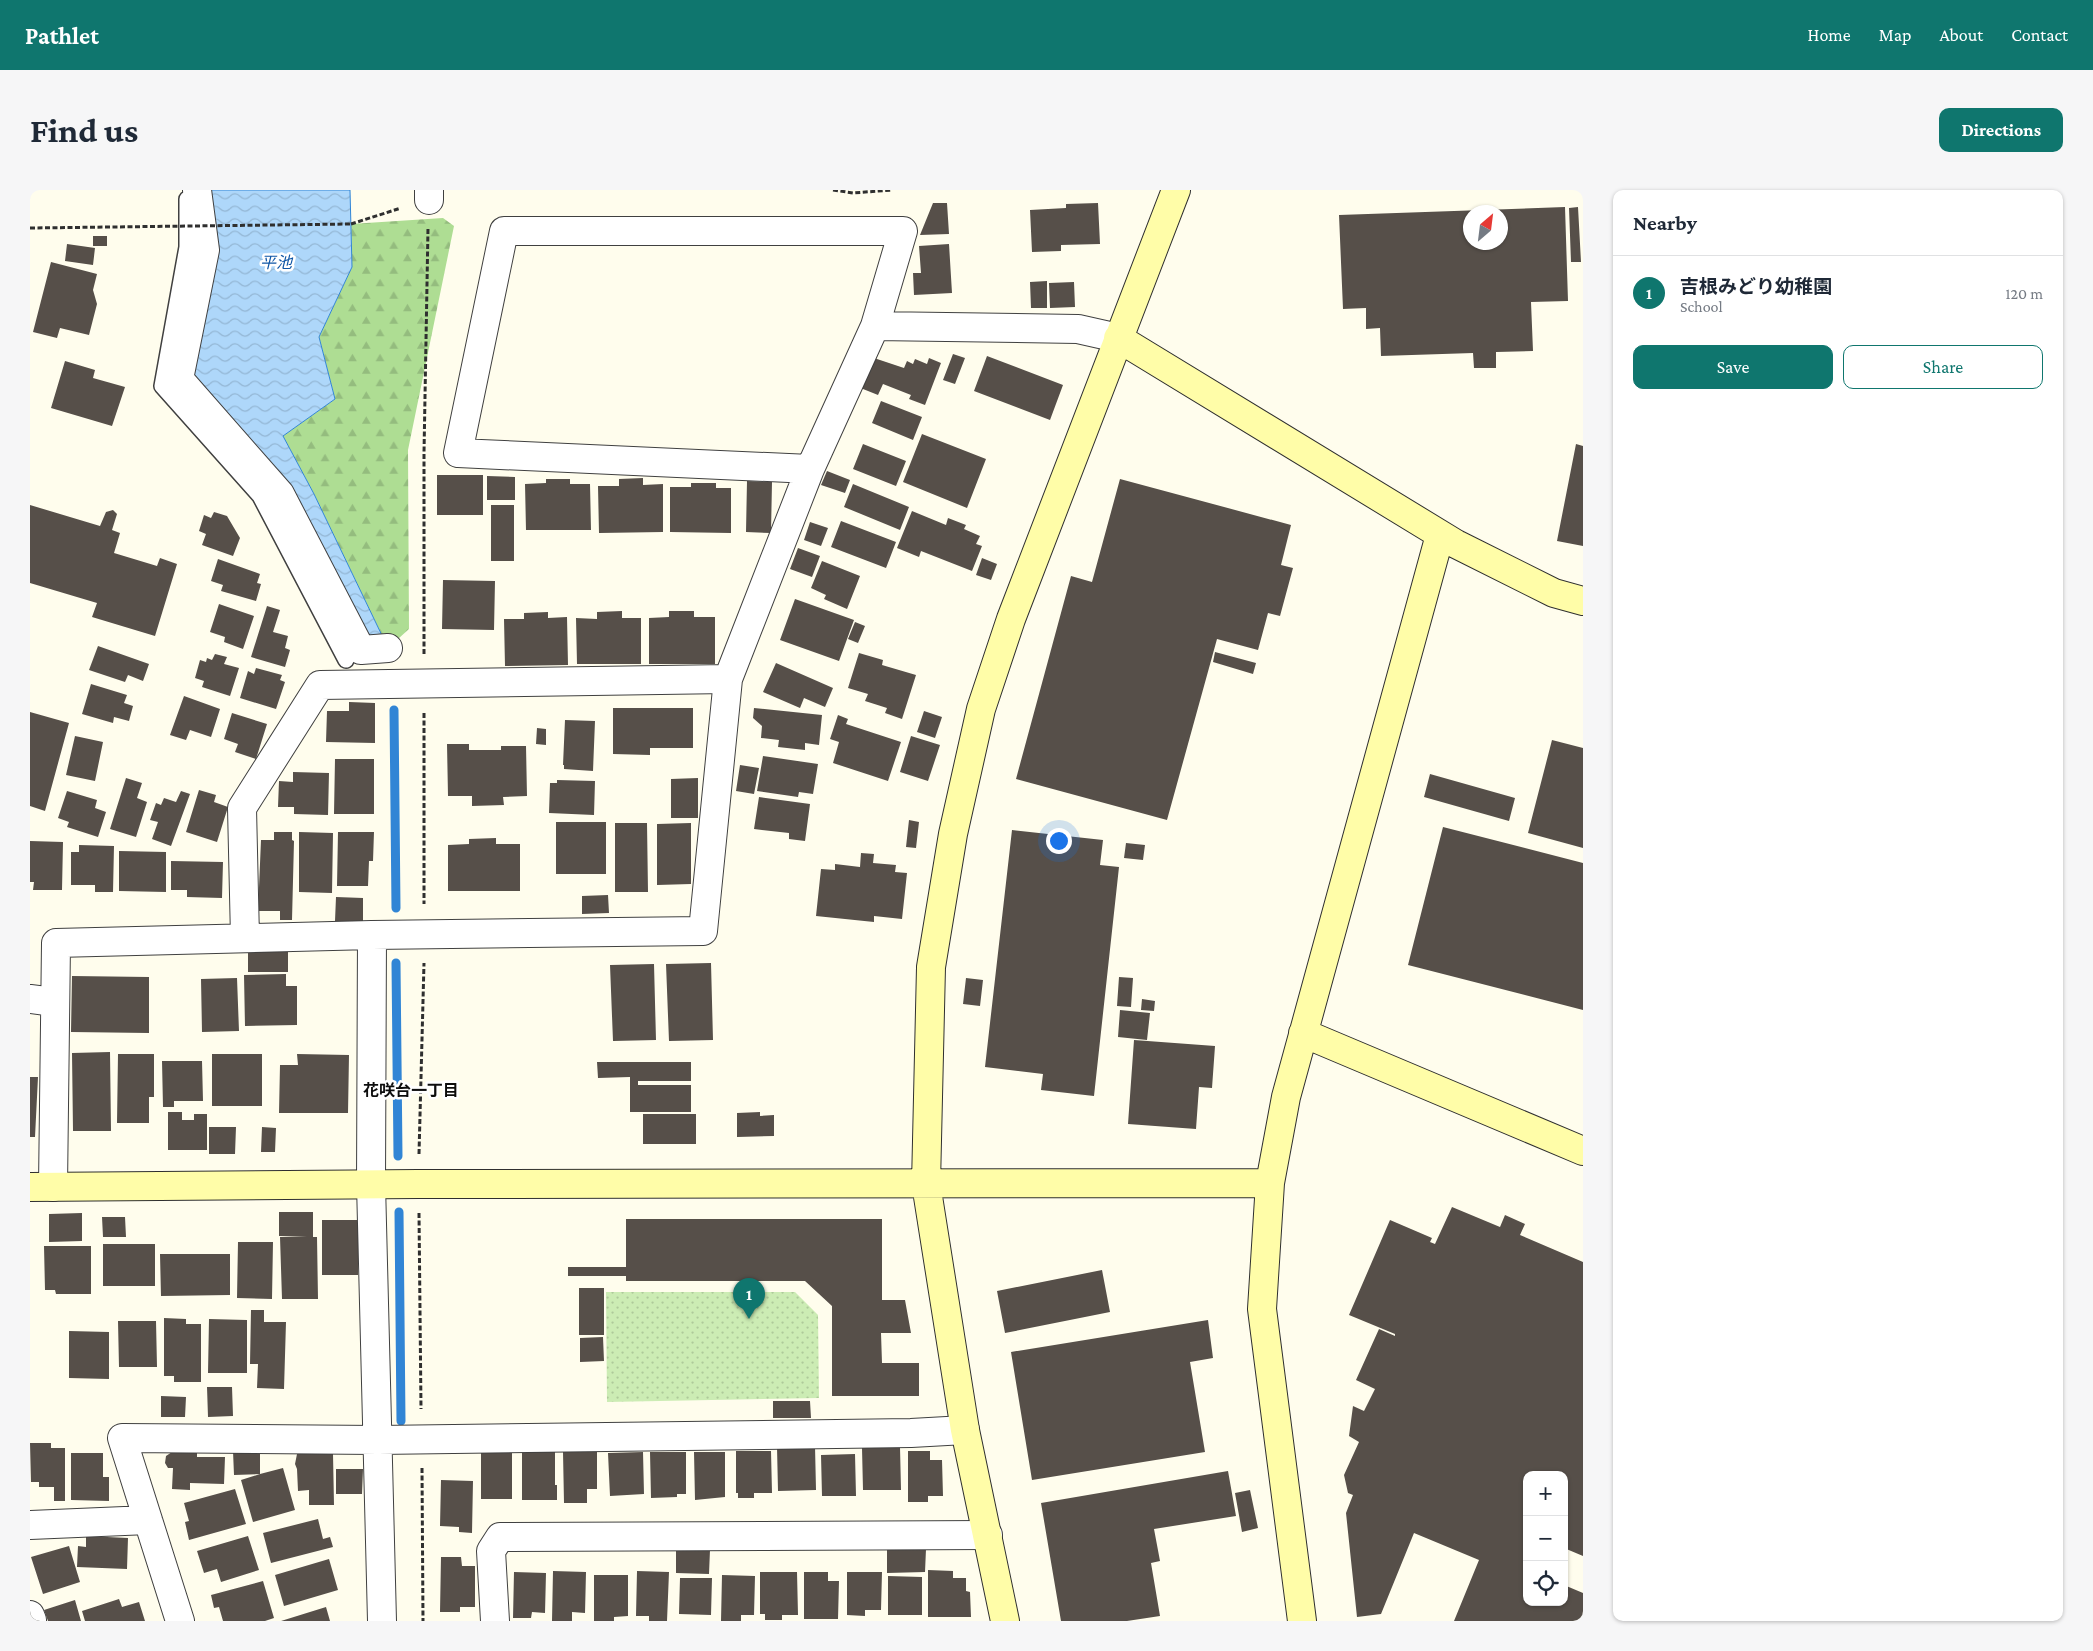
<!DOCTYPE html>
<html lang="en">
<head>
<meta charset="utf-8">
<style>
  body { margin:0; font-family:"Crimson Pro","Noto Sans JP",serif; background:#f6f6f7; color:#1f2937 }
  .controls { position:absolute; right:15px; bottom:15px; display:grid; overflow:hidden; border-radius:10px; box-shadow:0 1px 4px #0004 }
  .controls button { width:45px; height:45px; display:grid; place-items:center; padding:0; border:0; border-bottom:1px solid #e0e1e3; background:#fff; color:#1f2937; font:25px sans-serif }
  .compass { position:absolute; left:1433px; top:15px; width:45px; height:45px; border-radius:50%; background:#fff; box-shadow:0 1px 4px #0004; rotate:28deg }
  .you { position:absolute; left:1028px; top:650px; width:18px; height:18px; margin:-12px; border:4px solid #fff; border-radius:50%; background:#1a73e8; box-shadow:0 0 0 8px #1a73e833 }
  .badge { display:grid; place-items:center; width:32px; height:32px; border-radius:50%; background:#0f766e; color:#fff; font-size:16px; font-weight:700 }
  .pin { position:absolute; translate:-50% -41px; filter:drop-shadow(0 1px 2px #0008) }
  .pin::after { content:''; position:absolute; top:26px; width:18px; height:15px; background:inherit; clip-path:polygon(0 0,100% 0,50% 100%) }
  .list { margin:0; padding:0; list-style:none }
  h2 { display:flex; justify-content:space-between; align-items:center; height:65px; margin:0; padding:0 20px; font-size:21px }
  h2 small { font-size:16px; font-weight:400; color:#747a83 }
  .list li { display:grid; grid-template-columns:32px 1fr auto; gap:15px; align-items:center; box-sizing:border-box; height:75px; padding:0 20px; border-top:1px solid #e0e1e3 }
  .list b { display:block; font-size:19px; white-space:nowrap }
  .list p { margin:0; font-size:16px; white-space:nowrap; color:#747a83 }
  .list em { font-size:16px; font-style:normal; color:#747a83 }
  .actions { display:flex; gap:10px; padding:15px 20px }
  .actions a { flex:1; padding:11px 0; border:1px solid #0f766e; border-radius:10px; text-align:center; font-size:18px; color:#0f766e }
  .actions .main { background:#0f766e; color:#fff }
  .icon { flex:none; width:28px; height:28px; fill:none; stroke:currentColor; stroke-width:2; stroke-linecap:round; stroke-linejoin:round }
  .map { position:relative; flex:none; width:1553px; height:1431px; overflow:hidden; border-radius:10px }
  header { display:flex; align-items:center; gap:30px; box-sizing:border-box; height:70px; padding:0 25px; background:#0f766e; color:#fff }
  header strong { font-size:24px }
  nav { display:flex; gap:28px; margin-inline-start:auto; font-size:18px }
  .intro { display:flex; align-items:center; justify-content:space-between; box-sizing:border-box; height:120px; padding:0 30px }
  h1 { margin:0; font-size:35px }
  .button { padding:12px 22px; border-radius:10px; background:#0f766e; color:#fff; font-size:18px; font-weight:700 }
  main { display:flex; gap:30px; padding:0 30px }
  aside { flex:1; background:#fff; border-radius:10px; box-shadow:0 1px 4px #0004 }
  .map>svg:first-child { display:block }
</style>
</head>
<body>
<header>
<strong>Pathlet</strong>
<nav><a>Home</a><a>Map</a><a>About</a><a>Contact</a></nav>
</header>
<div class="intro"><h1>Find us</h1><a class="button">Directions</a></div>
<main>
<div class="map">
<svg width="1553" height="1431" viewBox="0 0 1553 1431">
  <defs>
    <pattern id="forest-firs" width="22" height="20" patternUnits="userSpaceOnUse" patternTransform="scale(1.25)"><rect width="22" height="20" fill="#aedd93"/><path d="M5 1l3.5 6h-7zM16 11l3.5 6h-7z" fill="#94bc7e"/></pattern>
    <pattern id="park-dots" width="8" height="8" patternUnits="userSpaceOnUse" patternTransform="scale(1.25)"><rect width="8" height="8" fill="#ccecb4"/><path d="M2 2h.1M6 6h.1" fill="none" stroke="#aec99a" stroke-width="1.8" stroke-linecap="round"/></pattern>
    <pattern id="water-waves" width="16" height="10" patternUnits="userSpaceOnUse" patternTransform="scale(1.25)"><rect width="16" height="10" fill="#aed7fa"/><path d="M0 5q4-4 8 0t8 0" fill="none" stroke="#94b7d5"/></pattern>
  </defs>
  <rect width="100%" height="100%" fill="#fffded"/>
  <path fill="url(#forest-firs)" d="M413 28 424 36 378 260 379 439 358 458 284 304 253 246 305 209 289 147 322 77 321 34Z"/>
  <path fill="url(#park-dots)" d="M576 1102H765L788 1125 789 1208 577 1212Z"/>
  <path fill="url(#water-waves)" stroke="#3185d5" d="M167 0H320L322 77 289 147 305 209 253 246 284 304 358 458 331 460 149 189Z"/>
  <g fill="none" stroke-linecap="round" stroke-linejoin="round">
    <path stroke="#3185d5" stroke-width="9" d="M364 520 366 718
      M366 773 368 966
      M369 1022 371 1231"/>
  </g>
  <path fill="#564f49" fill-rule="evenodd" d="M903 13H917L919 44 890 45Z
    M1068 13 1070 54 1031 55V61L1002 62 1000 20 1036 18V14Z
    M1535 17 1538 111 1501 112 1503 161 1466 162V178H1444L1443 163 1351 166 1350 138 1336 139V118L1313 119 1309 25ZM1440 22H1470V52H1440Z
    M1548 17 1551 72H1541L1539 18Z
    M63 46H77V56H63Z
    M37 54 65 58 63 75 35 71Z
    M919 54 922 103 884 105 883 83H891L889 56Z
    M21 72 67 84 63 100 67 114 59 145 30 138 27 148 3 142Z
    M1017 91V118H1001L1000 92Z
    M1044 92 1045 117 1020 118 1019 93Z
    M923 164 935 168 925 194 913 190Z
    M957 166 1033 195 1020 230 944 201Z
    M844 168 874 178 877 171 883 174 885 169 897 174 899 168 911 173 895 215 879 209 881 205 853 194 848 205 828 197Z
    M35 171 65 180 63 188 95 197 82 236 21 218Z
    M851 211 892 227 883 250 842 233Z
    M892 244 956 269 937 318 873 292Z
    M833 254 876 271 866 296 823 279Z
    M1546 254 1553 256V356L1527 351Z
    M797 281 820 290 815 303 791 295Z
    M407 285H453V325H407Z
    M457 286 485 287V310H457Z
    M613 288V295L633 294V342L569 343 568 296H589V289Z
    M516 289H540V294H560L561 340H496L495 294 516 293Z
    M1090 289 1261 335 1251 375 1263 378 1250 426 1238 423 1228 460 1187 449 1137 630 986 589 1041 386 1062 392Z
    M717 291 742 292 741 343 716 342Z
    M661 293H686V298H701V343L640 342V297H661Z
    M823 294 879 317 870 340 814 317Z
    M0 315 70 336 76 322 83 320 87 324 82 340 90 343 84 363 127 376 130 368 147 374 125 446 62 427 67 413 0 393Z
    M461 315H484V371H461Z
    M882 321 916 335 918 328 936 335 934 339 950 346 946 354 952 356 942 381 891 361 889 367 867 358Z
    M184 322 197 326 210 348 203 366 172 355 176 344 169 341 174 325 181 328Z
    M811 331 866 352 856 378 801 357Z
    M780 332 798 338 791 356 774 350Z
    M768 358 790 366 782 387 760 379Z
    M952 368 967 374 961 390 946 385Z
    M188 369 230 384 227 393 231 394 226 411 191 401 193 395 181 391Z
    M792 371 830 386 817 419 794 409 796 405 781 398Z
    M413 390 465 391 464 440 412 439Z
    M765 409 824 430 809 471 750 450Z
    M189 414 224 426 213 459 194 452 195 447 180 442Z
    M237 416 250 420 243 442 258 446 255 458 260 460 255 477 221 467Z
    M592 421V428H611V474H547L546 428 567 429V422Z
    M639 421H664V427H685V474H619V428L639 427Z
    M518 422V428L537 427 538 475 475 476 474 429H494V423Z
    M825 432 835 436 828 453 818 449Z
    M68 456 119 474 113 491 98 485 95 492 59 480Z
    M1185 462 1226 473 1223 484 1183 472Z
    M829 463 853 470 852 475 886 485 872 529 855 523 857 518 835 511 838 504 818 498Z
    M185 464 197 467 194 474 209 478 200 506 172 497 174 491 165 488 170 470 176 472 177 468 182 470Z
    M746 473 803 498 795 517 774 508 770 518 733 502Z
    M226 478 252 485 250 490 255 492 246 519 210 508 218 481 224 484Z
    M61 494 97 505 94 513 103 516 99 531 84 527 83 533 52 524Z
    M154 506 190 519 181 547 160 540 156 550 140 545Z
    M319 512 345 513V553L296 552 297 521H319Z
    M583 518H663V558H620V565L583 564Z
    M724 518 792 525 789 555 775 553V560L748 557 749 550 731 548 732 536 723 528Z
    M894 521 912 527 905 548 887 542Z
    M0 522 39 533 15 621 0 616Z
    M202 523 237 534 226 569 205 562 208 554 194 549Z
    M808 525 818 529 816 534 871 552 858 591 803 573 809 552 800 549Z
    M535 530 565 531 563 581 534 579V575H533Z
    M507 538 516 539V555L506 554Z
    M45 546 73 552 65 591 36 585Z
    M881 546 910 555 898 591 870 582Z
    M1522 550 1553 558V658L1498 643Z
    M417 554H439V560H471V556H496L497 606 473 607 474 615 442 616V606H418Z
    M733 566 788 574 783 604 769 602 768 607 727 601Z
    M305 569H344V624H304Z
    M710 575 729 578 724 604 706 601Z
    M263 582 299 583 298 625 264 624V617H248L249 591 263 592Z
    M1400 584 1485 608 1479 631 1394 607Z
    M96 588 112 593 107 608 117 612 106 647 80 639Z
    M668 588V628H641V589Z
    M527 590 565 591 564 625 519 623 520 593H527Z
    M169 600 186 605 184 612 198 617 187 652 156 642Z
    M37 601 67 610 65 618 76 622 68 647 37 637 39 632 28 628Z
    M151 601 160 604 141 656 122 649 128 632 120 630 126 613 131 615 134 608 146 612Z
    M729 607 780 614 775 651 759 649V643L724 639Z
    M879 630 889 632 886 658 876 657Z
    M526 632H576V684H526Z
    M585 633H617L618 702H585Z
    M661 633V694L627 695V634Z
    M1413 637 1553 673V820L1378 775Z
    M982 640 1073 650 1070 675 1089 677 1064 906 1011 900 1013 884 955 877Z
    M244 642H262V650L264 651 262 730H250V721H228L231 650H244Z
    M269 642 303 643 302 703 269 702Z
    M308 642H344L343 671H339L338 696H307Z
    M466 648V654H490V701H418V655L439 654V649Z
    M0 651 33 652 32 700H3L4 692H0Z
    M1096 653 1115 655 1113 670 1094 668Z
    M49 655 84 656 83 702H65V695H41V662H49Z
    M89 661 136 662V702L89 701Z
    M831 663 844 664 843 673 866 675 865 682 877 683 872 729 844 726V732L786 726 791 679 805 680V674L830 677Z
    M141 671 193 672 192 708 157 707V700H141Z
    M578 705 579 723 552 724V706Z
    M306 707 333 708V731H305Z
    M258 759V782H218V760Z
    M681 773 683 850 639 851 636 774Z
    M624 774 626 850 583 851 580 775Z
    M256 784V796H267V835L215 836 214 785Z
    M42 786 119 787V843L41 842Z
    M1089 787 1103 788 1101 817 1087 816Z
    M207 788 209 841 172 842 171 789Z
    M936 788 953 790 950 816 933 814Z
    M1112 809 1125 811 1124 821 1111 820Z
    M1090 820 1120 823 1117 850 1088 847Z
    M1104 850 1185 856 1182 898 1169 897 1166 939 1098 934Z
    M80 862 81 941H43L42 863Z
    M88 864H124V907H119V933H87Z
    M182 864H232V916H182Z
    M267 864 319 865 318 923H249L250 875H268Z
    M132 871H172L173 911H144V917H133Z
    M567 872H661V891H608V895H661V922H600V887L568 888Z
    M0 887H8L5 947H0Z
    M138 922H152V930H164V924H177V960H138Z
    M730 922V926L744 925V946L707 947V923Z
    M613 924H666V954H613Z
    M179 937H206L205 964H179Z
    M232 937 246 938 245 962H231Z
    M1422 1017 1470 1037 1475 1025 1495 1034 1490 1045 1553 1072V1366L1534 1358V1285H1497V1412H1534V1395L1553 1403V1431H1424L1449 1370 1384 1343 1351 1424 1327 1427 1316 1323 1323 1305 1318 1303 1314 1285 1329 1252 1319 1246 1323 1216 1334 1221 1345 1199 1326 1190 1349 1139 1365 1146V1144L1319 1125 1360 1030 1402 1048 1400 1052 1405 1054Z
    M249 1022H283V1047H287L288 1109H252L250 1047 277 1046H249Z
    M52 1023V1051L19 1052V1024Z
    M72 1027H95L96 1047H73Z
    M596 1029H852V1110H875L881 1143H851L852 1173H889V1206H802V1116L775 1091H596V1086H538V1077H596Z
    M292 1030H328V1085H292Z
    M208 1052H243L242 1109 207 1108Z
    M73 1054H125V1096H73Z
    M14 1056H61V1104H26L25 1100H15Z
    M130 1064H200V1105L131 1106Z
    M1072 1080 1080 1122 975 1143 967 1101Z
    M549 1098H574V1145H549Z
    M221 1120H234V1132H256L254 1199 227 1198 228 1174H220Z
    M134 1128 156 1129V1134H171V1192H144V1186H134Z
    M179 1129 217 1130V1183H178Z
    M1178 1130 1183 1168 1160 1172 1175 1262 1002 1290 981 1162Z
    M88 1131H126L127 1177H89Z
    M39 1141 79 1142V1189L39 1188Z
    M573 1147 574 1171 550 1172V1148Z
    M177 1197H202L203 1226 178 1227Z
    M131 1206 156 1207 155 1227H131Z
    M743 1211H780L781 1228H743Z
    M0 1253H21V1258H35V1311H24V1297H9V1292H1Z
    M785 1256 786 1300 748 1301 747 1257Z
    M870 1257 871 1300H833L832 1258Z
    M492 1260H525V1295H527V1310H492Z
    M203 1261H230V1284L253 1278 265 1320 223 1332 211 1290 230 1284 204 1285Z
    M451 1261H482V1309H451Z
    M567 1261V1299H557V1313H534L533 1262Z
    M706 1261H741L742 1303H724V1308H708V1303H706Z
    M878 1261H900V1270H912L913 1306H898V1312H878Z
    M142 1262 167 1263V1267H195L194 1294 160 1293V1300L142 1299 143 1278H138L135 1273 136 1266Z
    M613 1262 614 1304 580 1306 578 1263Z
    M620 1262H656V1304H647V1307L621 1308Z
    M664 1262H695V1307L665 1310Z
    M41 1263H73V1287H79V1311L41 1310Z
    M267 1264H303L304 1315H279V1300L268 1301 267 1279 265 1274Z
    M825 1264 826 1306H792L791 1265Z
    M306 1279H333L332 1304H306Z
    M1198 1281 1206 1326 1124 1339 1130 1371 1121 1373 1130 1426 1097 1431H1031L1011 1313Z
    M411 1290 443 1291 442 1343 429 1342V1337L410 1336Z
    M205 1299 216 1334 159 1350 155 1332 159 1331 154 1313Z
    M1220 1300 1228 1338 1212 1342 1205 1303Z
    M288 1329 293 1349 300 1347 303 1357 241 1373 233 1343Z
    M56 1346 98 1348 97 1379 47 1377 48 1356 56 1357Z
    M218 1346 229 1380 191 1392 187 1379 174 1383 167 1361Z
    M39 1356 50 1392 13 1404 1 1367Z
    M646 1359 680 1360 679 1384 646 1383Z
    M857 1359H896L895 1382 857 1383Z
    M411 1367H431L432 1376H445V1417H430V1422H410Z
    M299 1369 308 1400 254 1416 245 1385Z
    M898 1380 923 1381V1388H936V1401L940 1402 941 1427H898Z
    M523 1381 556 1382 555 1423 542 1422V1431H522Z
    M607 1381 639 1382 637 1431H619V1426H606Z
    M484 1382 516 1383 515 1423 502 1422 501 1428H483Z
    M730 1382H767L768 1425H752V1430H735V1424H730Z
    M774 1382H798V1391H809L808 1429H774Z
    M817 1382H852L851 1420H835V1426L817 1425Z
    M564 1385H598V1426L584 1427V1431H564Z
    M692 1385 725 1386 724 1425H711V1431H691Z
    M858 1386 892 1387V1425H858Z
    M650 1388H682L681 1425 649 1424Z
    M233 1391 244 1428 235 1431H193L189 1417 184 1418 181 1405Z
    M89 1409 92 1417 109 1412 115 1431H55L52 1421Z
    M45 1410 51 1431H18L14 1420Z
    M296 1417 300 1431H251Z"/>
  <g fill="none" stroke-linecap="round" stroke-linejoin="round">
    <g stroke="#404040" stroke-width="18">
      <path id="lane" d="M157 9V57L132 196 230 306 316 470"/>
    </g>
    <g stroke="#404040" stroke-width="30">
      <path id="street" d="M167 0 175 60 149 189 250 304 331 460 358 458
        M399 10V0
        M845 136 1048 139 1088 148
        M342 745 341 994 352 1431
        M215 748 212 618 290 495 698 489
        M0 809 24 812
        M23 997 26 753 342 745 673 741 698 489 780 279 845 136 873 41H474L428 263 780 279
        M0 1335 118 1330
        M0 1425 2 1430
        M150 1431 92 1248 348 1250 881 1243 935 1240
        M465 1431 461 1361 470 1347 958 1345"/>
    </g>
    <g stroke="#2f2f2f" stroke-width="30">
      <path id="secondary" d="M1088 148 1426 354 1524 403 1553 411
        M1273 843 1553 961
        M0 997 388 994 1240 993
        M975 1431 935 1240 896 994 901 777 923 644 951 519 981 429 1146 0
        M1272 1431 1232 1119 1240 993 1256 907 1410 345"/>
    </g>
    <path stroke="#2f2f2f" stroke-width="3" stroke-dasharray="5 2.5" stroke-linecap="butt" d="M803 0 823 3 862 0
      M321 34 371 18
      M394 464V263L398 38
      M394 523V714
      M389 964 394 773
      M389 1023 391 1219
      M392 1278 393 1431"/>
    <use href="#lane" stroke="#fff" stroke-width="15"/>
    <use href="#street" stroke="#fff" stroke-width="28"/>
    <use href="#secondary" stroke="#fffda8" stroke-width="28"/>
    <path stroke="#2f2f2f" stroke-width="3" stroke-dasharray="5 2.5" stroke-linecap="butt" d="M0 38 321 34"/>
  </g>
  <g text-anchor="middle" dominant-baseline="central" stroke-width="5" stroke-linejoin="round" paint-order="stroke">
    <g font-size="16" font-style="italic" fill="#0f56a6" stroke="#fff">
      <text x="246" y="72">平池</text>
    </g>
    <g font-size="16" font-weight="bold" fill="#0d0d0d" stroke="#fff">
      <text x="381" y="900">花咲台一丁目</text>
    </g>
  </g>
</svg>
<div class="controls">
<button>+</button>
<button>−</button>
<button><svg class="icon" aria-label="locate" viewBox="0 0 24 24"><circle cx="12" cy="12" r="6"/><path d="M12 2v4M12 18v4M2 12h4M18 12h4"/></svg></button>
</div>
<svg class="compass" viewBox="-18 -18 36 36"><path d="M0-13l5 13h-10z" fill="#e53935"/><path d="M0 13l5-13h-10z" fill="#747a83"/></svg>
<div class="you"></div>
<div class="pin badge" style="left:719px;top:1129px">1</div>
</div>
<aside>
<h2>Nearby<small></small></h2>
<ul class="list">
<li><span class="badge">1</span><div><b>吉根みどり幼稚園</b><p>School</p></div><em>120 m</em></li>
</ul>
<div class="actions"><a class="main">Save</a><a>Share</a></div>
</aside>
</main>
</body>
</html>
